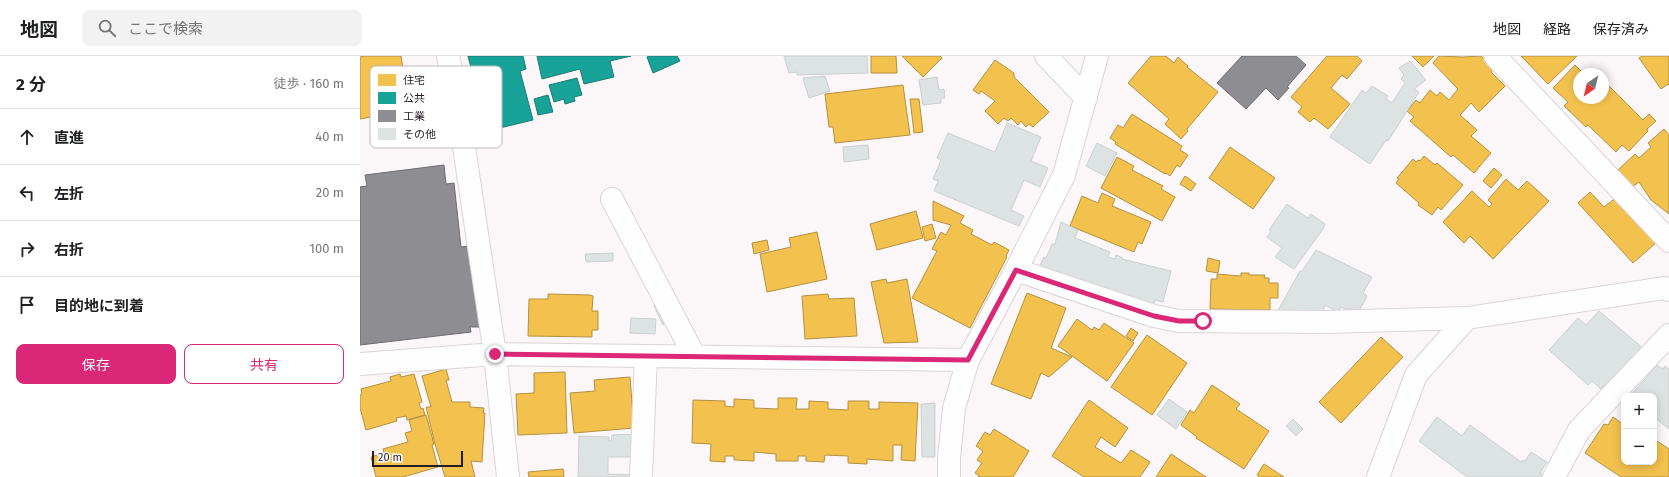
<!DOCTYPE html>
<html lang="ja">
<head>
<meta charset="utf-8">
<style>
  body { margin:0; font-family:"Fira Sans","Noto Sans JP",sans-serif; background:#f2f2f2; color:#202124 }
  .controls { position:absolute; right:12px; bottom:12px; display:grid; overflow:hidden; border-radius:8px; box-shadow:0 2px 10px #0003 }
  .controls button { width:36px; height:36px; display:grid; place-items:center; padding:0; border:0; border-bottom:1px solid #e0e0e0; background:#fff; color:#202124; font:20px sans-serif }
  .compass { position:absolute; left:1213px; top:12px; width:36px; height:36px; border-radius:50%; background:#fff; box-shadow:0 2px 10px #0003; rotate:215deg }
  .scale { position:absolute; left:12px; bottom:10px; width:91px; box-sizing:border-box; padding-left:4px; border:2px solid #271c24; border-top:0; font-size:11px; line-height:14px; white-space:nowrap; color:#271c24; -webkit-text-stroke:3px #fff; paint-order:stroke }
  .stop { position:absolute; width:12px; height:12px; margin:-9px; border:3px solid #db2777; border-radius:50%; background:#fff }
  .stop.end { background:#db2777; border-color:#fff; box-shadow:0 1px 4px #0008 }
  .list { margin:0; padding:0; list-style:none }
  h2 { display:flex; justify-content:space-between; align-items:center; height:52px; margin:0; padding:0 16px; font-size:17px }
  h2 small { font-size:13px; font-weight:400; color:#757577 }
  .list li { display:grid; grid-template-columns:26px 1fr auto; gap:12px; align-items:center; box-sizing:border-box; height:56px; padding:0 16px; border-top:1px solid #e0e0e0 }
  .list b { display:block; font-size:15px; white-space:nowrap }
  .list em { font-size:13px; font-style:normal; color:#757577 }
  .actions { display:flex; gap:8px; padding:12px 16px }
  .actions a { flex:1; padding:9px 0; border:1px solid #db2777; border-radius:8px; text-align:center; font-size:14px; color:#db2777 }
  .actions .main { background:#db2777; color:#fff }
  .icon { flex:none; width:22px; height:22px; fill:none; stroke:currentColor; stroke-width:2; stroke-linecap:round; stroke-linejoin:round }
  .map { position:relative; flex:none; width:1309px; height:421px; overflow:hidden }
  header { display:flex; align-items:center; gap:24px; box-sizing:border-box; height:56px; padding:0 20px; background:#fff; border-bottom:1px solid #e0e0e0 }
  header strong { font-size:19px }
  nav { display:flex; gap:22px; margin-inline-start:auto; font-size:14px }
  .search { width:280px; height:36px; background:#f2f2f2; display:flex; align-items:center; gap:10px; box-sizing:border-box; padding:0 14px; border-radius:8px; color:#757577; font-size:15px }
  main { display:flex }
  aside { flex:1; background:#fff }
  .map>svg:first-child { display:block }
</style>
</head>
<body>
<header>
<strong>地図</strong>
<div class="search"><svg class="icon" aria-label="search" viewBox="0 0 24 24"><circle cx="10" cy="10" r="6"/><path d="M15 15l6 6"/></svg>ここで検索</div>
<nav><a>地図</a><a>経路</a><a>保存済み</a></nav>
</header>
<main>
<aside>
<h2>2 分<small>徒歩 · 160 m</small></h2>
<ul class="list">
<li><svg class="icon" aria-label="ahead" viewBox="0 0 24 24"><path d="M12 20V5M6 11l6-6 6 6"/></svg><div><b>直進</b></div><em>40 m</em></li>
<li><svg class="icon" aria-label="left" viewBox="0 0 24 24"><path d="M17 20v-9H6M10 6l-5 5 5 5"/></svg><div><b>左折</b></div><em>20 m</em></li>
<li><svg class="icon" aria-label="right" viewBox="0 0 24 24"><path d="M7 20v-9h11M14 6l5 5-5 5"/></svg><div><b>右折</b></div><em>100 m</em></li>
<li><svg class="icon" aria-label="arrive" viewBox="0 0 24 24"><path d="M6 21V4h12l-3 4 3 4H6"/></svg><div><b>目的地に到着</b></div></li>
</ul>
<div class="actions"><a class="main">保存</a><a>共有</a></div>
</aside>
<div class="map">
<svg width="1309" height="421" viewBox="0 0 1309 421">
  <rect width="100%" height="100%" fill="#fbf7f9"/>
  <path fill="#f2c14e" stroke="#b59041" d="M4 0H41L45 25 48 24 50 37 45 38 48 54 0 63V1Z
    M511 0H536L537 17H511Z
    M542 0H580L582 2 563 21Z
    M791 0H806L814 7 818 1 828 10 827 11 858 36 827 73 828 75 821 83 805 68 809 63 768 27Z
    M967 0H997L1002 5 987 23 982 19 971 32 990 48 968 73 954 62 950 66 938 56 942 51 931 41Z
    M1052 0H1074L1063 11Z
    M1079 0 1103 1 1121 0 1134 13 1131 16 1145 30 1119 56 1111 47 1100 59 1117 74 1111 80 1131 97 1114 117 1093 99 1091 101 1050 65 1054 61 1047 55 1056 44 1060 47 1070 34 1077 40 1080 36 1089 44 1098 33 1073 7Z
    M1161 0H1217L1188 28Z
    M1282 0H1309V29L1308 28 1301 33 1279 2Z
    M635 4 654 17V21L689 56 673 71 669 68 666 71 661 65 658 69 651 62 648 65 644 62 638 68 625 55 635 45 621 35 619 38 613 34Z
    M1215 9 1224 18H1219V42H1243V24L1283 64 1289 58 1296 65 1287 73 1288 75 1269 95 1262 89 1256 96 1228 69 1226 71 1204 50 1208 46 1193 32Z
    M543 29 550 79 475 87 473 71H469L465 38Z
    M550 43H559L563 76 554 77Z
    M772 58 822 90 820 94 828 99 820 111 817 109 810 120 806 117 805 118 755 88 756 86 750 82 758 69 763 72Z
    M1304 73 1309 79V158L1291 144 1279 126 1272 131 1258 114 1275 98 1279 102 1291 91 1288 87Z
    M870 91 915 122 893 153 849 122Z
    M1064 100 1075 109 1077 107 1103 129 1081 154 1078 151 1072 159 1058 149 1059 147 1036 127 1039 123 1037 122 1053 103 1056 106 1058 104 1060 105Z
    M757 101 774 110 772 114 803 130 801 133 815 141 802 165 741 132Z
    M1134 112 1142 119 1131 132 1123 125Z
    M825 120 836 128 831 135 820 128Z
    M1146 123 1158 134 1167 125 1189 145 1133 203 1110 180 1104 187 1083 166 1112 135 1129 151 1132 148 1128 144Z
    M1230 136 1244 151 1257 141 1297 186 1273 207 1218 147Z
    M742 137 755 143 752 150 791 166 782 188 778 186 774 196 710 170 722 140 738 147Z
    M573 145 604 160 600 167 613 174 611 178 632 189 634 186 649 194 646 200 647 201 610 272 552 242 577 195 572 193 581 176 586 179 591 169 573 164Z
    M556 155 563 182 517 194 510 168Z
    M572 168 576 182 565 185 562 171Z
    M457 176 467 223 407 236 400 198 431 191 429 182Z
    M407 184 409 194 394 198 392 187Z
    M848 202 860 205 858 217 846 215Z
    M881 217H889V219H905L904 222H909V227H918V242H910V254L850 253 851 223H857V218L881 220Z
    M526 223 527 227 547 223 558 286 524 287 511 226Z
    M667 237 706 252 691 292 712 301 689 321 681 317 671 343 631 328Z
    M188 238 230 239 233 240 232 255H238V274H232V281L168 280 169 243H188Z
    M468 238 469 243 494 242 497 280 445 283 442 240Z
    M717 263 732 274 734 271 739 274 744 267 774 287 747 325 698 290Z
    M771 272 778 277 773 285 766 280Z
    M787 279 827 307 792 359 751 331Z
    M1021 281 1043 301 981 367 959 346Z
    M86 313 89 324H86L92 346H110V351L124 352 123 357H125L122 406 111 405 115 421H85L75 388 66 351H71L62 320Z
    M205 316 207 377 158 379 156 338 174 337V317Z
    M40 318 41 321 54 318 62 346 59 347 61 353 63 352 65 359 47 364 46 360 36 362 37 365 6 374 0 352V339L2 338 1 333 31 325 30 321Z
    M270 321 274 372 214 377 210 337 235 335 234 324Z
    M852 329 880 348 876 353 909 375 884 413 836 382 837 381 821 369 830 354 834 357Z
    M418 342H437L436 353H449V345L468 346V353L488 354V345H509V353H519V346L558 347 555 405 541 404 542 389H533V405L507 403V408L488 407V400L465 399 464 406 446 405V400H438V405H416V398L394 396V405L374 404V400H365V406L350 405 351 388 332 387 333 344 365 345V350L374 351V343L394 344V352L418 353Z
    M729 344 768 372 755 391 741 381 735 391 761 407 771 394 790 406 780 421H724L692 400Z
    M66 359 74 388 72 389 78 411 43 421H16L11 401 24 397 23 393 48 386 45 377 52 375 49 364Z
    M1253 361 1264 369V406H1294V383L1309 393V421H1261L1225 397 1244 368 1248 369Z
    M634 373 669 395 653 421H618L619 419 615 417 622 407 617 404 623 395 616 390 625 376 630 379Z
    M811 398 846 421H796Z
    M904 408 924 421H899L897 419Z
    M203 413 204 421H169L168 416Z"/>
  <path fill="#17a398" stroke="#1c7a75" d="M108 0H163L166 13 160 15 173 64 127 75Z
    M177 0H271L250 5 254 21 224 28 220 13 182 23Z
    M289 0H317L320 5 293 17 287 1Z
    M217 22 222 39 214 41 215 45 205 48 204 43 194 46 189 29Z
    M188 39 193 56 178 59 174 43Z"/>
  <path fill="#8d8d92" stroke="#6e6b71" d="M882 0H936L946 9 927 31 929 32 918 44 906 32 886 53 857 27Z
    M84 109 86 128 94 127 101 191 110 190 120 271H110L111 276 0 289V131L7 130 5 119Z"/>
  <path fill="#dde2e2" stroke="#cad0cf" d="M424 0H507L508 17 437 19V16L429 17Z
    M1050 5 1066 24 1054 33 1059 36 1028 85 1026 84 1010 108 970 81 1002 34 1006 37 1012 30 1028 40 1026 43 1032 47 1045 27 1041 23 1044 19 1039 12Z
    M465 20 470 35 449 42 443 22Z
    M577 21 579 34 584 33 585 42H581V47L563 49 559 24Z
    M647 67 681 81 671 105 688 112 680 131 664 124 651 154 664 160 659 170 574 135 578 125 573 123 581 104 577 102 588 77 635 96Z
    M737 87 757 97 745 120 726 110Z
    M508 89 509 103 484 106 483 91Z
    M927 148 948 162 951 158 965 168 963 173 934 213 915 201 922 192 907 181 911 175 909 174Z
    M701 166 718 174 715 182 750 196 748 201 755 203 756 199 763 202 762 203 811 215 803 246 795 244 792 252 678 213 684 201 686 202 692 188H695Z
    M956 194 1012 221 1003 237 1007 240 998 257 989 252 988 254 981 251 978 256 965 249 962 258H916L940 215H942Z
    M253 197V205L226 206 225 198Z
    M300 247 310 266 303 269 294 250Z
    M1239 255 1284 293 1248 334 1243 330 1241 333 1232 325 1228 329 1189 294 1218 262 1226 269Z
    M271 262 296 263 295 278 270 277Z
    M1297 309 1303 313 1305 310 1309 313V373L1294 361V340H1270Z
    M809 343 827 356 816 373 797 359Z
    M575 347V401H562L561 348Z
    M1077 361 1102 380 1110 369 1161 406 1163 404 1165 405 1171 396 1187 406 1180 417 1182 418 1180 421H1107L1059 385Z
    M933 363 943 373 936 380 926 370Z
    M275 378 274 401H248V418L275 419V421H218L219 380 249 381V385H251L252 379Z"/>
  <g fill="none" stroke-linecap="round" stroke-linejoin="round">
    <g stroke="#dbd3d8" stroke-width="24">
      <path id="minor" d="M88 0 95 31 135 298 148 421
        M686 0 726 42
        M1135 0 1309 185
        M252 143 335 301
        M656 214 794 260 819 265 965 266 1107 262 1304 232 1309 234
        M0 308 135 298 608 304
        M281 421 286 300
        M589 421V402L594 352 608 304 656 214 704 119 737 0
        M1018 421 1056 319 1107 262
        M1194 421 1219 374 1309 279"/>
    </g>
    <use href="#minor" stroke="#fefefe" stroke-width="22"/>
  </g>
  <g fill="none" stroke-linecap="round" stroke-linejoin="round">
    <path stroke="#db2777" stroke-width="5" d="M135 298 608 304 656 214 794 260 819 265H843"/>
  </g>
  <rect x="10" y="10" width="132" height="82" rx="6" fill="#fff" stroke="#bebbbd" stroke-width="1"/>
  <rect x="18" y="18" width="18" height="12" fill="#f2c14e"/>
  <rect x="18" y="36" width="18" height="12" fill="#17a398"/>
  <rect x="18" y="54" width="18" height="12" fill="#8d8d92"/>
  <rect x="18" y="72" width="18" height="12" fill="#dde2e2"/>
  <g font-size="11" fill="#271c24">
    <text x="43" y="28">住宅</text>
    <text x="43" y="46">公共</text>
    <text x="43" y="64">工業</text>
    <text x="43" y="82">その他</text>
  </g>
</svg>
<div class="controls">
<button>+</button>
<button>−</button>
</div>
<svg class="compass" viewBox="-18 -18 36 36"><path d="M0-13l5 13h-10z" fill="#e53935"/><path d="M0 13l5-13h-10z" fill="#757577"/></svg>
<div class="scale">20 m</div>
<div class="stop" style="left:843px;top:265px"></div>
<div class="stop end" style="left:135px;top:298px"></div>
</div>
</main>
</body>
</html>
